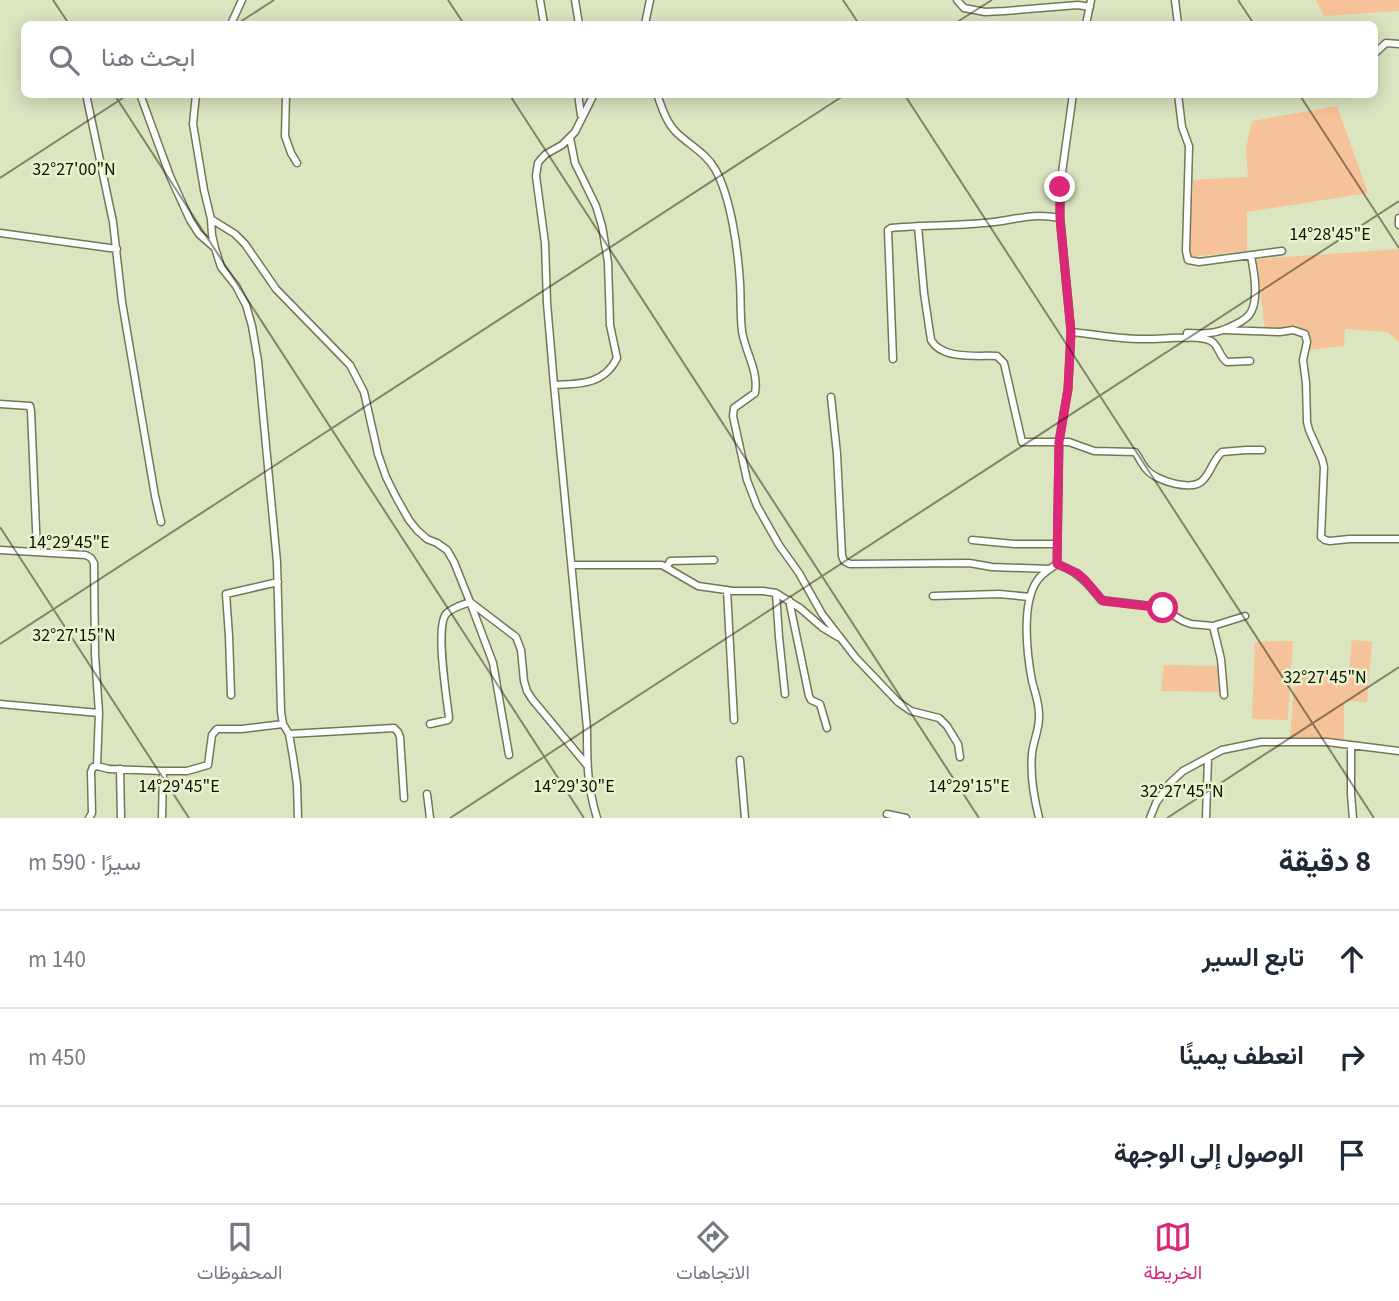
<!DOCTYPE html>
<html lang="ar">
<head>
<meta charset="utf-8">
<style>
  body { margin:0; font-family:"Source Sans 3",Vazirmatn,sans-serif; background:#f2f2f3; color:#1f2937; direction:rtl }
  .stop { position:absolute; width:21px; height:21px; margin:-16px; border:5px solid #db2777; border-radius:50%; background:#fff }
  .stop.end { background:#db2777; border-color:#fff; box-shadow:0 2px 7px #0008 }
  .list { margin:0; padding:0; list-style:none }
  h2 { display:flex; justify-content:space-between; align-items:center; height:91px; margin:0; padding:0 28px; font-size:30px }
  h2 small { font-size:23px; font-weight:400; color:#747a83 }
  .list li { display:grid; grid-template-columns:46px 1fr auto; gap:21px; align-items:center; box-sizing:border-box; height:98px; padding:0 28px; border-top:2px solid #e0e1e3 }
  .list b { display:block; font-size:26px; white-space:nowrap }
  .list em { font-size:23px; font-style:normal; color:#747a83 }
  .icon { flex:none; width:38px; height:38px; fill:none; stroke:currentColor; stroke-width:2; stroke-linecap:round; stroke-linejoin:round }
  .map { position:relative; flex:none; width:1399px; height:818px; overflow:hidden; direction:ltr }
  .search { position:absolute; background:#fff; box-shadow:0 4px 18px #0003; left:21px; right:21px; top:21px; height:77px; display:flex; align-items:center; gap:18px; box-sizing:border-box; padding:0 24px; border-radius:10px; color:#747a83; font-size:26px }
  .sheet { height:385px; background:#fff }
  nav { display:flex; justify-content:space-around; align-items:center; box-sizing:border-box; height:98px; border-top:2px solid #e0e1e3; background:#fff; font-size:19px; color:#747a83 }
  nav a { display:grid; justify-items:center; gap:4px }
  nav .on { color:#db2777 }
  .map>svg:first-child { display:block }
</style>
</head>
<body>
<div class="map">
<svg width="1399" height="818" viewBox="0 0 1399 818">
  <rect width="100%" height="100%" fill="#dbe5c0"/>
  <path fill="#f6c299" d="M1316 0H1399V11L1324 16Z
    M1337 106 1368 193 1247 212V251L1190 257 1193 180 1248 177 1246 148 1252 121Z
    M1399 249V342L1387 332 1345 329 1344 346 1308 350 1309 331 1265 332 1257 259Z
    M1352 640 1372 642 1367 702 1344 701V740L1290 738 1295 672 1338 674V670H1349Z
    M1293 641 1288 720 1252 719 1255 642Z
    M1164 665 1220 666 1221 692 1161 691Z"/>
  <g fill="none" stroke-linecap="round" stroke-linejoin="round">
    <g stroke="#707957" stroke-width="9">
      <path id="minor" d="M540 0 544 24
        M575 0 579 24
        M957 0 964 8 985 12 1005 11 1078 5 1090 7
        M1175 0 1178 24
        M231 24 242 0
        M645 24 650 0
        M1086 24 1091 0
        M1374 54 1386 43 1399 44
        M86 94 113 222 122 302 155 496 161 522
        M140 94 170 176 190 220 199 234 215 248 212 235 211 219 204 190 193 124 196 94
        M286 94 285 136 291 153 297 163
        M578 94 581 115
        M594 94 575 132 562 145 546 154 541 159 538 163 536 176 545 243 547 303 554 385 587 728C587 761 587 786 597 818
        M657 94C662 108 666 122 676 132 689 145 706 153 715 169 731 197 738 250 740 283 741 299 740 315 742 331 745 352 759 371 755 393L734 408 733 416 747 480 757 506 779 545 799 573 822 614 856 658 898 702 911 711 939 718 947 726 958 744 960 757
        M1178 94 1182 127 1189 146 1186 251 1188 260 1199 262 1282 251
        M1399 218V225
        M211 219 235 234 245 244 276 289 350 365 364 392 378 454 386 477 396 497 409 520 417 530 427 539 437 543 447 550 454 562 470 602 516 637 521 650 524 681 527 691 532 699 586 764
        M918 226 924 293 931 340C942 360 977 355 997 356L1004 363 1022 442H1069L1094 451 1135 452C1139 457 1142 465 1147 470 1156 481 1193 492 1203 480 1211 472 1213 460 1222 452L1246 450H1262
        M0 233 117 249
        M215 248 221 267 236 286 246 305 252 326 258 361 277 562 281 712 283 724 289 734 293 757 297 784 298 818
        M1224 330 1280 332 1293 330 1305 334 1307 342 1303 360 1306 383 1307 422 1309 430 1322 459 1324 467 1321 537 1325 540 1330 541 1349 539H1399
        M1071 332C1094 334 1117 339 1141 339 1158 340 1197 334 1211 341 1219 345 1219 357 1227 362L1250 361
        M1187 338V333C1203 334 1216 334 1230 327 1237 324 1244 321 1249 315 1260 302 1254 271 1251 256
        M893 359 888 230 891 228C922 225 953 226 984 223 1014 221 1029 212 1060 218
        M554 385C579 384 604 385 617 358L610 325 608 262 602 226 596 206 575 163 570 138
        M831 397 837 454 842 556 844 561 850 564 969 563 992 567 1050 569
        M0 404 30 406 31 411 37 552
        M972 540 1014 544H1057
        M0 550 86 555 91 558 94 563 95 654 99 713
        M1057 564C1077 571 1088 583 1101 600L1159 607 1183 621 1191 624 1213 626 1221 659 1224 695
        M572 565H662L698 586 733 591H763L776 593 800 608 823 628 838 637
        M667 567 670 561 714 560
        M727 590 734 720
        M776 593 779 637 785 694
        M933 596 999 594 1030 597
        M789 600 809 696 811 700 820 704 827 728
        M1213 626 1245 616
        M231 695 229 636 226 594 278 582
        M0 704 99 713 97 766 93 767 91 772 92 813 89 818
        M430 724 448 720 449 718C447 699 435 628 446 614 451 608 462 605 470 602L493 663 509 755
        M289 734 394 728 398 732 400 737 404 798
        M1351 745V794L1353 818
        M740 760 745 818
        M97 766 109 769 163 771 162 818
        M120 769 121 818
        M163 771H187L208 765 212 735 217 729H242L283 724
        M427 794 430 818
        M887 814 906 818
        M1039 818C1034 798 1030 775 1032 754 1033 742 1039 730 1039 718 1040 705 1035 693 1032 681 1027 655 1021 604 1037 581 1041 574 1050 569 1057 564L1059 442 1068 389 1071 332 1060 218V187L1073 94
        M1150 818 1156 803 1170 783 1183 771 1222 750 1261 742H1327L1399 751
        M1206 818 1208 758"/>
    </g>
    <use href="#minor" stroke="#fff" stroke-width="6"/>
  </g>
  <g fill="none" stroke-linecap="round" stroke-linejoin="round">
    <path stroke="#db2777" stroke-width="9" d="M1060 187V218L1071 332 1068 389 1059 442 1057 564 1077 573 1085 580 1103 601 1163 608"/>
  </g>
  <path fill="none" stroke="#0f1105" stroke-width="2" stroke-opacity="0.45" d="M53 0 69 24M448 0 464 24M843 0 859 24M1238 0 1254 24M237 24 274 0M954 24 992 0M114 94 584 818M509 94 979 818M904 94 1374 818M1299 94 1399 248M0 178 129 94M0 527 189 818M0 644 846 94M450 818 1399 201M1167 818 1399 667"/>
  <g font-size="18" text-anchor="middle" fill="#0f1105" stroke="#e8f2cc" stroke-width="5" stroke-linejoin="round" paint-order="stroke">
    <text x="74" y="175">32°27'00"N</text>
    <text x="1330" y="240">14°28'45"E</text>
    <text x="69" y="548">14°29'45"E</text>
    <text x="74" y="641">32°27'15"N</text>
    <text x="1325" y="683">32°27'45"N</text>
    <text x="179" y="792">14°29'45"E</text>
    <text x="574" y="792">14°29'30"E</text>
    <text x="969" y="792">14°29'15"E</text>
    <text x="1182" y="797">32°27'45"N</text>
  </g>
</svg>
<div class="stop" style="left:1163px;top:608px"></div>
<div class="stop end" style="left:1060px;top:187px"></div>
<div class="search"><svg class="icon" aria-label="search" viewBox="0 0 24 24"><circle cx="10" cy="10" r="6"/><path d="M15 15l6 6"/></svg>ابحث هنا</div>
</div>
<section class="sheet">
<h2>8 دقيقة<small>سيرًا · 590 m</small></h2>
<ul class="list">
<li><svg class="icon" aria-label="ahead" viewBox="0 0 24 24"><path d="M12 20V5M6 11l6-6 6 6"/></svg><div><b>تابع السير</b></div><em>140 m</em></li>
<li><svg class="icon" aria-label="right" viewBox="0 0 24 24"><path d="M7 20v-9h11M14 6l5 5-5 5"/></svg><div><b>انعطف يمينًا</b></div><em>450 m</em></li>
<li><svg class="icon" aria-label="arrive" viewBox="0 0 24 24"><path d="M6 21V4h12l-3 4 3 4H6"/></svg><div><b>الوصول إلى الوجهة</b></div></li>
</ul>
</section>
<nav>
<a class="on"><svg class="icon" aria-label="map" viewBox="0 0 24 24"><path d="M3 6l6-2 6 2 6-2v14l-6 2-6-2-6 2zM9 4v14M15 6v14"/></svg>الخريطة</a>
<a><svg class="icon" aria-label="directions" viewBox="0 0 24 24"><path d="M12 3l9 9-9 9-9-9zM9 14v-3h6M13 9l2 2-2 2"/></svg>الاتجاهات</a>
<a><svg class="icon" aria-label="saved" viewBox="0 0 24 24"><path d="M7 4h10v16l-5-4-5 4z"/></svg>المحفوظات</a>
</nav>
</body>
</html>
